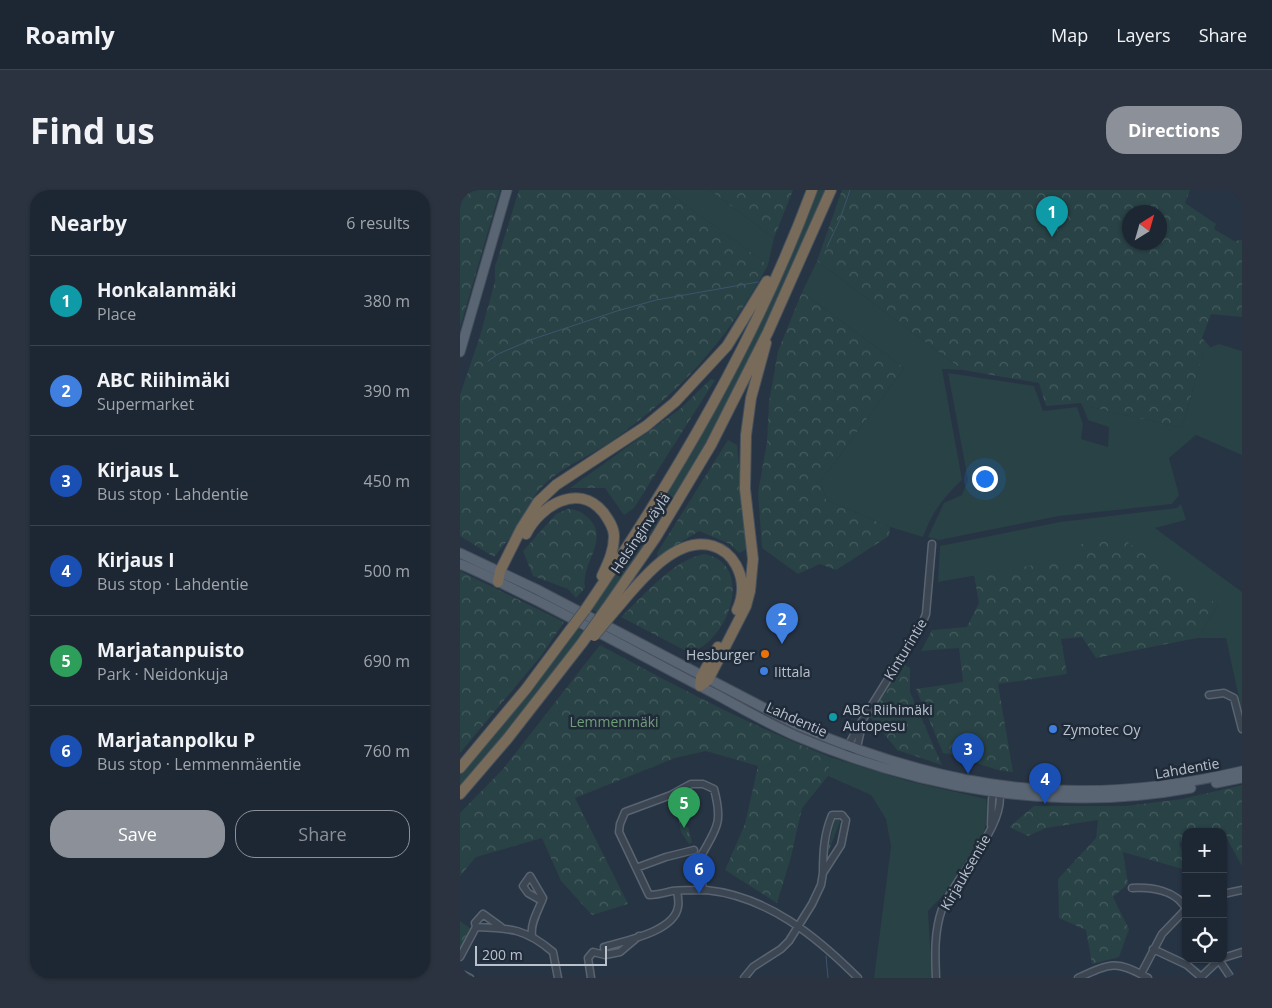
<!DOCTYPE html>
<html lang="en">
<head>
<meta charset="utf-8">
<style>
  body { margin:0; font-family:"Open Sans",sans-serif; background:#2a333f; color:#f1f3f6 }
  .controls { position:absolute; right:15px; bottom:15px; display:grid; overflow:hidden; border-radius:10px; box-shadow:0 1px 4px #0004 }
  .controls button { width:45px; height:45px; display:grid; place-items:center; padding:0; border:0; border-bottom:1px solid #3b444e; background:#1d2733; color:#f1f3f6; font:25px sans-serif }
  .compass { position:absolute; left:662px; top:15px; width:45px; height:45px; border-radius:50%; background:#1d2733; box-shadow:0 1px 4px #0004; rotate:37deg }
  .scale { position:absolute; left:15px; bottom:12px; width:132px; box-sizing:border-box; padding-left:5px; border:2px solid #b9c1cd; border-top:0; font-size:14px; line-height:18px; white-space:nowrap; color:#b9c1cd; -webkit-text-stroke:4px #202b39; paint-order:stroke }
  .you { position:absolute; left:524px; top:288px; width:18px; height:18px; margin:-12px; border:4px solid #fff; border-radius:50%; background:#1a73e8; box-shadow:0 0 0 8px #1a73e833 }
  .badge { display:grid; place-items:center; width:32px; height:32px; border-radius:50%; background:#8c9099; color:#fff; font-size:16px; font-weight:700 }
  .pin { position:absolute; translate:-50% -41px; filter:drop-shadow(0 1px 2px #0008) }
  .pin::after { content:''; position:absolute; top:26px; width:18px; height:15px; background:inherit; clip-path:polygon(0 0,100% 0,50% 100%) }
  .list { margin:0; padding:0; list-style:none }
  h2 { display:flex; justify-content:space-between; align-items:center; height:65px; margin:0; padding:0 20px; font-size:21px }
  h2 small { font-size:16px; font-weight:400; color:#a0a5ac }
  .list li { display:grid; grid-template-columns:32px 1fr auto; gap:15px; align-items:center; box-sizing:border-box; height:90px; padding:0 20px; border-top:1px solid #3b444e }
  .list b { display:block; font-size:19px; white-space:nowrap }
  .list p { margin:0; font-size:16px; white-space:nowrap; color:#a0a5ac }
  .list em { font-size:16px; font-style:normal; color:#a0a5ac }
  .actions { display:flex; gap:10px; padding:15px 20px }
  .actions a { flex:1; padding:11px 0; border:1px solid #8c9099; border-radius:20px; text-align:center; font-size:18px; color:#8c9099 }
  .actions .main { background:#8c9099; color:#fff }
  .icon { flex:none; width:28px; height:28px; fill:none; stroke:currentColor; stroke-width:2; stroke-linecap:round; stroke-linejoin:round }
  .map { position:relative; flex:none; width:782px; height:788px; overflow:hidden; border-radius:20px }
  header { display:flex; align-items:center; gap:30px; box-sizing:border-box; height:70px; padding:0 25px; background:#1d2733; border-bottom:1px solid #3b444e }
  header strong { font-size:24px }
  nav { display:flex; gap:28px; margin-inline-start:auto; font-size:18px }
  .intro { display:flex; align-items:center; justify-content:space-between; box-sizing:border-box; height:120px; padding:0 30px }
  h1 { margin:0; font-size:35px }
  .button { padding:12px 22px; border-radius:20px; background:#8c9099; color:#fff; font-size:18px; font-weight:700 }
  main { display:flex; gap:30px; padding:0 30px }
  aside { flex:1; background:#1d2733; border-radius:20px; box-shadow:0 1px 4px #0004 }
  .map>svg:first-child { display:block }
</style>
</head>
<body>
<header>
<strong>Roamly</strong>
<nav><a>Map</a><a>Layers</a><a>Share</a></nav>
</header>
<div class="intro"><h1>Find us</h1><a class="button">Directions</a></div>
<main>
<aside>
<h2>Nearby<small>6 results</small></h2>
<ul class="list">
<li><span class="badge" style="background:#0f9aa8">1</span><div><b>Honkalanmäki</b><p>Place</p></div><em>380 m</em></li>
<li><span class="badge" style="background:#3f7fe0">2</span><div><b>ABC Riihimäki</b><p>Supermarket</p></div><em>390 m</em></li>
<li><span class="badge" style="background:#1a4fb4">3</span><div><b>Kirjaus L</b><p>Bus stop · Lahdentie</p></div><em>450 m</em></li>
<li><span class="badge" style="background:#1a4fb4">4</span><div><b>Kirjaus I</b><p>Bus stop · Lahdentie</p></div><em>500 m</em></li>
<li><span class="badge" style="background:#2e9e5b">5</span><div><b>Marjatanpuisto</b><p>Park · Neidonkuja</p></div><em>690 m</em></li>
<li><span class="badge" style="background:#1a4fb4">6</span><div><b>Marjatanpolku P</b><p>Bus stop · Lemmenmäentie</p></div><em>760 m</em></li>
</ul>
<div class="actions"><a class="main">Save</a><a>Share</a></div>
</aside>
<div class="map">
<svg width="782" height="788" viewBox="0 0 782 788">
  <defs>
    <pattern id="forest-crowns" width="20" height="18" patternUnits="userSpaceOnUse" patternTransform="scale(1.25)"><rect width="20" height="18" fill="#294245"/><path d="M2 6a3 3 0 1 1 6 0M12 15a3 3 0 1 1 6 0" fill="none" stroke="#465c5f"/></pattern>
    <pattern id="park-tufts" width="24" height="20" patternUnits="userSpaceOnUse" patternTransform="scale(1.25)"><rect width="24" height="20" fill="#294245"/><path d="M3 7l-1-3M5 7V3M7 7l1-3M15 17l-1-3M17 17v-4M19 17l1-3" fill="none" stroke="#465c5f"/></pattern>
  </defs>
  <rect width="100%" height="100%" fill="#273444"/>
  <path fill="#294245" d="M205 0H250L314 48 308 75Z
    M355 0H365C330 85 293 170 247 251 214 310 175 367 137 423L130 418C168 362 206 306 240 247 285 168 319 83 355 0Z
    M357 71 503 180 482 179 502 290C482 309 473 321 463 347L430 337 366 310 361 291 444 178 342 102Z
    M759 154 782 161V265L736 245 709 268 719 305 712 314 599 326 479 350 468 347 484 313 502 305 508 290 488 183 574 196 583 221 617 217 623 234 621 249 648 257 649 237 628 230 622 215 722 238 743 164 746 159Z
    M721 314 726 330 695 338 782 402V522L766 448H737L758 415 616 368 478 392 480 356 600 332 717 318Z
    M117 438 124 442C88 497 43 546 0 596V583L46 530Z
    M370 567 448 591 526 609C534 652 497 692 468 721L472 788H414L431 657 426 629 411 605 368 586Z"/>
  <path fill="url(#forest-crowns)" fill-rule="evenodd" d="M0 0H40L0 138Z
    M59 0H205L308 75C267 150 223 200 153 250 132 265 105 275 86 293 71 306 66 324 55 340 49 350 41 358 34 367L0 346V205L20 146 35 91V77Z
    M250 0H333L314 48Z
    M382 0H730L725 13 756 34 754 39 774 51 782 50V127L751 124 742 148 750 157 743 164 722 238 622 215 621 213 586 216 579 193 503 180 357 71ZM670 22H700V52H670Z
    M342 102 444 178 361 291 366 310 430 337 429 346 376 380 360 374 338 384 302 358 298 302 307 252 309 212 318 161Z
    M251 189 255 190 174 318 164 325 145 298H110L220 219Z
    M268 250 277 255 287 359 279 363 270 354 239 341 197 367V363Z
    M108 319C115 319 120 321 126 326 153 347 120 373 125 398L116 408 108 399 73 386 63 361 96 324Z
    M663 349 758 415 737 448 636 468 622 447 601 449 607 484 538 494 553 582C528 581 508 566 483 563L456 499 503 492 499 458 461 461 472 440 507 437 519 413 514 385 615 368 621 354Z
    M244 364C298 374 266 457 228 462L161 427C185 405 211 371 244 364Z
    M0 381 104 432 81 466 0 563Z
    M140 455C215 496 290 535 370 567L368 586 342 618 331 667 317 713 265 680 285 634 298 576 246 561 215 568 115 608 168 714 132 725 101 691 82 648 16 667 0 686V623L43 579Z
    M442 473 450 478V502L482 575 437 560 410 527Z
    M782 595V676L762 640 726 642V650L719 653 726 672V680L663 662 668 694 653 707 669 739 659 767 632 774 626 740 599 728 598 689 636 648 638 630 586 638 568 646 549 637 574 616H666L722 609Z
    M0 731 14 741 0 760Z"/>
  <path fill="url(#park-tufts)" d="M224 624 225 636 228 637 232 652 229 654 221 642 218 625Z
    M375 629H380V631L366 668Z"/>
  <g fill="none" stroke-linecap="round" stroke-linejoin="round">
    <path stroke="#3e536c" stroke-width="1" d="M367 57 380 29 390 0
      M28 171 38 164 73 149 157 121 196 110 298 92
      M366 766 368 788"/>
    <g stroke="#5a6471" stroke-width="9">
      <path id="minor" d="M749 505 764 503 774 508 782 539
        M393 562 398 553 403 531
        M389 566 388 556 397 539 462 434 466 424 472 354
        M176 678 206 667 234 660
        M672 698C691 697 716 700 726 719L702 744 681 784
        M243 700 239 670C255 639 264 636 254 599L243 594H231L211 605 165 622 160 634 159 642 189 705C197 705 204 703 212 701 223 700 235 700 246 700 307 706 356 746 398 788
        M763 704 782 700
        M41 737 23 724 15 733 16 737C51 738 66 739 93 762L98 788
        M72 745C70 733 79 719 83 708L70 686 63 696 68 703 82 711
        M179 746 160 762 145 765 144 757C164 751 214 742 218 717 219 712 218 706 217 701
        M693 759 727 775 741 787
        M0 767 16 737
        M763 768 782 762
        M759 770 771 788
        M0 783 10 788
        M131 788 128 768 133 762 145 765
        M284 788 293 777 321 759 329 751 352 714 361 695 363 683 381 655 386 630 382 625H372C364 644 363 662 363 683
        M476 788C475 764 474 742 482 719 493 690 554 627 537 596L532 609 531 635
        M618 788C651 773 656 770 688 788
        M740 788 760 769"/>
    </g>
    <g stroke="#454f5d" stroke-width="11">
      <path id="major" d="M0 162 47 0
        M0 363 76 399 337 535C487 601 621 619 782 581
        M0 374C27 385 52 399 78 411 139 442 199 475 259 506 284 520 309 534 336 546 460 599 598 623 731 598
        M756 593 782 588"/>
    </g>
    <g stroke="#46515e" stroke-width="12">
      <path id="highway" d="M66 344C80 316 118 292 143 322 148 329 154 337 154 346 154 361 148 373 142 386
        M38 392 40 381 61 339 78 312 96 295 186 236 215 212 267 156 307 91
        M146 419 196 347 251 255 308 142 371 0
        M125 420C215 288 296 150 352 0
        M152 424C175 398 213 344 253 356 263 359 271 366 276 375 284 390 284 405 277 420
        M240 496 248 490 263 461 286 416 290 401 293 369 285 299 286 245 291 208 306 153
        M240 496 241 487 258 457
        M0 578 66 499 110 440
        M0 604 48 548 122 453"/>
    </g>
    <use href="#minor" stroke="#3c4653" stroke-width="6"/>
    <use href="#major" stroke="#5a6573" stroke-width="9"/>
    <use href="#highway" stroke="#796b59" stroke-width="10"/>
    <g stroke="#46515e" stroke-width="12" stroke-linecap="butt">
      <path id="highway-bridge" d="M110 440 125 420
        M134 446 152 424
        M122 453 146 419"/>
    </g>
    <use href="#highway-bridge" stroke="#796b59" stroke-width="10"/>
  </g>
  <circle fill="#e8710a" stroke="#202b39" stroke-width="2" cx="305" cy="464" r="5"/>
  <g fill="#3f7fe0" stroke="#202b39" stroke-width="2">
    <circle cx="304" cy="481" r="5"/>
    <circle cx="593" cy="539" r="5"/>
  </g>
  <circle fill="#0f9aa8" stroke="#202b39" stroke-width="2" cx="373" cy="527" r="5"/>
  <g text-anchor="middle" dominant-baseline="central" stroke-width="5" stroke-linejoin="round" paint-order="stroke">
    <g font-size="14" fill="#b9c1cd" stroke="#202b39">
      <text transform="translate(180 343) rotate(-56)">Helsinginväylä</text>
      <text transform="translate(445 459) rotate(-59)">Kinturintie</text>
      <text transform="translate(337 529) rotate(24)">Lahdentie</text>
      <text transform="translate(727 578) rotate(-10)">Lahdentie</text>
      <text transform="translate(505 682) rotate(-60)">Kirjauksentie</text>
    </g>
    <g font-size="14" fill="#b9c1cd" stroke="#202b39" text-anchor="start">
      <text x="295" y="464" text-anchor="end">Hesburger</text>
      <text x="314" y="481">Iittala</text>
      <text x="383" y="519">ABC Riihimäki<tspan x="383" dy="16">Autopesu</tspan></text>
      <text x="603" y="539">Zymotec Oy</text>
    </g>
    <g font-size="14" fill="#709e79" stroke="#202b39">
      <text x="154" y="531">Lemmenmäki</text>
    </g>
  </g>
</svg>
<div class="controls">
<button>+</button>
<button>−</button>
<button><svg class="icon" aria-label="locate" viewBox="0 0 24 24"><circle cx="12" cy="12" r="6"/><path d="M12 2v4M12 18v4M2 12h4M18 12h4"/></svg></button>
</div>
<svg class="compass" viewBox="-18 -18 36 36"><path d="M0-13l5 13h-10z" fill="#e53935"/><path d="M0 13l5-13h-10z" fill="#a0a5ac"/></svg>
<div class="scale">200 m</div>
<div class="you"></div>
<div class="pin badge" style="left:592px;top:47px;background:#0f9aa8">1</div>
<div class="pin badge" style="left:322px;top:454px;background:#3f7fe0">2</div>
<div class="pin badge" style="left:508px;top:584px;background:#1a4fb4">3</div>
<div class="pin badge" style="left:585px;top:614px;background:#1a4fb4">4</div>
<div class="pin badge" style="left:224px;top:638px;background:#2e9e5b">5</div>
<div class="pin badge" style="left:239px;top:704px;background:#1a4fb4">6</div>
</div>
</main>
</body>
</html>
